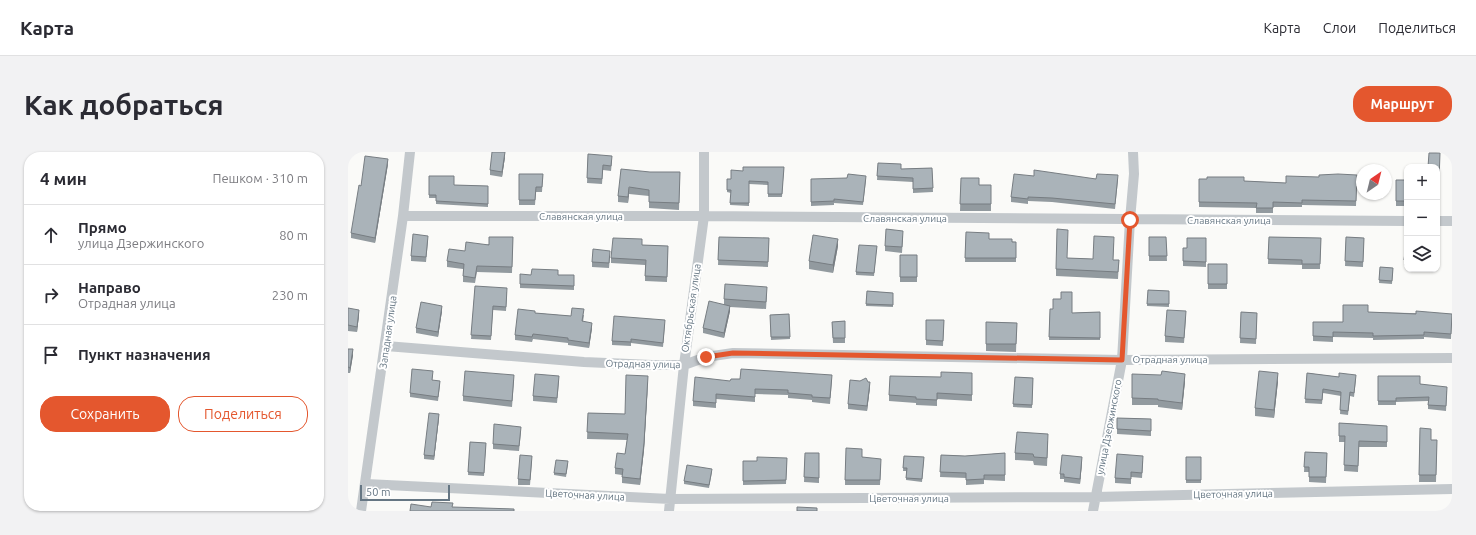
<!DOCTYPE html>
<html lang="ru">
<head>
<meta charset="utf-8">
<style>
  body { margin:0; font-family:Ubuntu,sans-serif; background:#f2f2f3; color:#2b2b33 }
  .controls { position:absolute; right:12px; top:12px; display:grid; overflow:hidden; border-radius:8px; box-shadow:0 1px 3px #0004 }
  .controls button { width:36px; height:36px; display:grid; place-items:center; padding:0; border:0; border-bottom:1px solid #e1e1e2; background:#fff; color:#2b2b33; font:20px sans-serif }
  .compass { position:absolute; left:1008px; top:12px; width:36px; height:36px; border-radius:50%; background:#fff; box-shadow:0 1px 3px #0004; rotate:35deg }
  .scale { position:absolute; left:12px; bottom:10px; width:90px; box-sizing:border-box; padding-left:4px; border:2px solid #657683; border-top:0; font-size:11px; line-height:14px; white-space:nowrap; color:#657683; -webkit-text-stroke:3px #fff; paint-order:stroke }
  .stop { position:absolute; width:12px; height:12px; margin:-9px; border:3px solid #e4572e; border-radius:50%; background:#fff }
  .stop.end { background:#e4572e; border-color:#fff; box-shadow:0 1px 4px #0008 }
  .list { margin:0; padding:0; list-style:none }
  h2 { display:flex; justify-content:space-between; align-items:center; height:52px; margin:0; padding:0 16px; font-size:17px }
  h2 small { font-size:13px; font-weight:400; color:#7c7c81 }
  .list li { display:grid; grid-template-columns:26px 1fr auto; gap:12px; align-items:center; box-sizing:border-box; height:60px; padding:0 16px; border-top:1px solid #e1e1e2 }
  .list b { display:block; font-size:15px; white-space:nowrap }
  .list p { margin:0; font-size:13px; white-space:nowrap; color:#7c7c81 }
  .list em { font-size:13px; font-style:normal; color:#7c7c81 }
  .actions { display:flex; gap:8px; padding:12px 16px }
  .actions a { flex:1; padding:9px 0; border:1px solid #e4572e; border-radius:16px; text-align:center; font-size:14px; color:#e4572e }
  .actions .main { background:#e4572e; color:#fff }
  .icon { flex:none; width:22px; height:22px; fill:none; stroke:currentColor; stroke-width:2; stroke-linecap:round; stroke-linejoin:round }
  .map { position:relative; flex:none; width:1104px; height:359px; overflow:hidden; border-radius:16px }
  header { display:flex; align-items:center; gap:24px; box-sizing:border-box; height:56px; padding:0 20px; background:#fff; border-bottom:1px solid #e1e1e2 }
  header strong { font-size:19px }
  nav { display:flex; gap:22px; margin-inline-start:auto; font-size:14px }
  .intro { display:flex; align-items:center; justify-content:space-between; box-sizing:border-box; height:96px; padding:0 24px }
  h1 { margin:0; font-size:28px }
  .button { padding:10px 18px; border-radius:16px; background:#e4572e; color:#fff; font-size:14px; font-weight:700 }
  main { display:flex; gap:24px; padding:0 24px }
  aside { flex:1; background:#fff; border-radius:16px; box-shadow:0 1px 3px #0004 }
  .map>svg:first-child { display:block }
</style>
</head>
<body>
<header>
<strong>Карта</strong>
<nav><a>Карта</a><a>Слои</a><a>Поделиться</a></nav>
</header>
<div class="intro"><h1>Как добраться</h1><a class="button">Маршрут</a></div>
<main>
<aside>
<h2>4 мин<small>Пешком · 310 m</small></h2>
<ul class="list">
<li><svg class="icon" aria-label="ahead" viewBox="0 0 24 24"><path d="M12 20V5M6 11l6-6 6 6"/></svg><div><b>Прямо</b><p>улица Дзержинского</p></div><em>80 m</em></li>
<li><svg class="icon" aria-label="right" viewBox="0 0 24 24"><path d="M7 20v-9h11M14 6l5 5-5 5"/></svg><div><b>Направо</b><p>Отрадная улица</p></div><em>230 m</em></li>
<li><svg class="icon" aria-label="arrive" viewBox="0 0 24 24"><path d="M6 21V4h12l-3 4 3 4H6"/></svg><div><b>Пункт назначения</b></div></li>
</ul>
<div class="actions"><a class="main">Сохранить</a><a>Поделиться</a></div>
</aside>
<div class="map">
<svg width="1104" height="359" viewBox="0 0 1104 359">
  <rect width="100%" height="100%" fill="#fafaf8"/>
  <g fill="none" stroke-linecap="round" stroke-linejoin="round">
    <path stroke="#c3c8cc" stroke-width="10" d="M55 64H356L1059 69
      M1089 69H1104
      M38 194 236 210 304 213H336L358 205 385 201 774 208 1104 206
      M18 332 322 347 747 345 1104 337
      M13 359 55 64 62 0
      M321 359 336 213 356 64V0
      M745 359 774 208 782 68 786 22 785 0"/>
  </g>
  <path fill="#929a9f" d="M1092 1 1091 34H1089V15Z
    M240 2 264 9 263 19 255 18 254 32 239 31Z
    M157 5 154 25 142 23V18Z
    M530 11 553 17 584 16 585 40 565 41V30L529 28Z
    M40 12 27 91 3 86V81Z
    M436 15 434 45H420V33L401 32V54L382 53 383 41 379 40V27H383L395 19Z
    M302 20H332L331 58 301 56V44L281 42 280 51 270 50V44Z
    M171 22H195L194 40H188L187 53H171Z
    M1009 23 1008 54 954 53V55H925V61H908V56L851 55V27L938 31 971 25Z
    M686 24 770 28 767 57 704 50 680 49V52L663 50V45Z
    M613 26 631 33H643V59H612Z
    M463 27 518 28 515 53 486 51V53L463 54Z
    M1048 28H1059V54H1048Z
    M106 33 140 34V55L88 52V46H81V43Z
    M618 80 641 87 668 90V110H617Z
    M555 84 554 101 537 99V94Z
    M1059 84V114L1056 113V108Z
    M165 85 164 121 129 120 127 131 115 130V117L99 115V109L117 99Z
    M371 85 421 86 420 115 370 113Z
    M801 85H818L819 109H801Z
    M921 85 973 86 972 117H954V113L920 112Z
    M998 85 1016 86 1015 115 997 114Z
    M858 86V115L835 114V96H839Z
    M80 89 78 110 63 109V104Z
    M766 91 765 108H771L770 127 708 124V117L719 106 745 107Z
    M294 93 320 94 319 130 297 129V113L263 111V106Z
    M490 94 485 121 461 117V109Z
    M529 94 526 124 508 123V120Z
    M552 103H569V130H552Z
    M262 104 261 116 244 115V110Z
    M860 112H879V137H860Z
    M1032 115 1045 116 1044 132 1031 131Z
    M183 123H226V138L172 136V132Z
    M127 134 159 140 158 159 145 158 143 188 123 187Z
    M800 138 821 139V155L799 154Z
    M519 139 545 141V155L518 154Z
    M419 142 418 157 382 155V159L376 186 355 181V176L376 153V147Z
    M0 156 11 163 9 180 0 179Z
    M702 157 724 161 752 160V188H701Z
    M94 159 90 185 68 181V176Z
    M893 160 909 161 908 192 892 191Z
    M1020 160 1104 162 1103 187 1076 185V187L1025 188V186L985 185V190L965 189V170H995Z
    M187 161 223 164 236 163 235 170 244 176 241 196 220 193V191L185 187 184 190 167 188V183Z
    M441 162 442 187 423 188 422 163Z
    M838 165 836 191 817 190V184Z
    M578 168H596L595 194 578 193Z
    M497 169V191H485L484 170Z
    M638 170 669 171 668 200 638 199Z
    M317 172 315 195 283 191V194L264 193V189Z
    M0 197 5 203 2 221H0Z
    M624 221V249L589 247V254L568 253V251L541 249V243L593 225Z
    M959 221 1008 227 1006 245 1002 244 1000 263 992 262 993 244 975 241 974 252 957 251Z
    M784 222 837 229 834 258 810 255V253H784Z
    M85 223 84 228 92 233 90 249 62 245V241Z
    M1030 224 1072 232 1099 239 1098 259 1080 257V249L1048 250V253H1030Z
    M667 225 685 226 684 256 665 255Z
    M392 227 484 228 482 252 464 250V248L440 246V243L407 242V250L368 247V256L345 254V249L382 229Z
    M166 228 164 255 115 249V244Z
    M211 229 209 251 185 249V244Z
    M930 229 926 266 907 264V256Z
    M300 230 296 298 292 333 274 331V323L267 322V316L277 302 279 288 239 287 240 261 277 262Z
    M522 235 519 259 500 257V252Z
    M91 266 86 308 76 307V303Z
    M769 266 803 267V284L769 282Z
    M991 271 1039 274V295H1011L1010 320 996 319 997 290H991Z
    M1072 276 1083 288H1089L1088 330H1071Z
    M173 280 171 299 145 297V292Z
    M700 289 699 314 686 313 685 309 667 308V301Z
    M122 290 138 291 136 324 120 323Z
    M957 300 979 301 978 331 961 330V320H956Z
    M457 301H471V331L456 330Z
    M657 301V329L636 328V332L618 333V326L592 325 593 303 617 304Z
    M556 304 576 305 574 330 558 328V319H555Z
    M514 305 533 312 532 333H497V328Z
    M838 305H853V331H838Z
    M439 306 438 332 395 333V309H409Z
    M184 309 182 333H170V327Z
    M795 309 794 326 783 325V332L767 331V326Z
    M734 310 732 332 716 330V327H712V322Z
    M220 312 218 325 206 323V321Z
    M364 320 361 336 336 332V329Z"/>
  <path fill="#777d82" d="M157 0V5L154 25V20Z
    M40 7V12L27 91V86Z
    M281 35V42L280 51V45Z
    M490 87V94L485 121V113Z
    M94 154V159L90 185V180Z
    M382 154V159L376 186V181Z
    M11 158V163L9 180V175Z
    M244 171V176L241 196V191Z
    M5 197V203L2 221V216Z
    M930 221V229L926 266V258Z
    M837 222V229L834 258V251Z
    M300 230 296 298 292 333V327Z
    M522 230V235L519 259V254Z
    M91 262V266L86 308V304Z
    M734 305V310L732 332V327Z"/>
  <path fill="#aab3b9" stroke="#777d82" d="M144 0H157L154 20 142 18Z
    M1081 1H1092L1091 29 1089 28V15H1080Z
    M240 2 264 4 263 14 255 13 254 27 239 26Z
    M17 4 40 7 27 86 3 81 11 33 13 34Z
    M530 11 553 12V17L584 16 585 36 565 37V26L529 24Z
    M395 15H436L434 42H420V30L401 29V51H382L383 38H379V27H383V18L395 19Z
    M273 17 302 20H332L331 51 301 50V38L281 35 280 45 270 44Z
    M686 18 748 27 749 22 770 23 767 52 704 46 680 45V47L663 45 666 22 686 24Z
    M171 22H195L194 35H188L187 48H171Z
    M500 22 518 24 515 50 486 47V49L463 50V27L499 26Z
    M990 22 1009 23 1008 49 954 48V51L925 50V56H908L909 51 851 50V27H859V25H896V29L938 31V24L971 25V23Z
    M81 24H106V33L140 34V52L88 49V43H81Z
    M613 26H631V33H643V52H612Z
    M1048 28H1059V49H1048Z
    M538 77 555 79 554 95 537 94Z
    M709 77 720 78 719 106 745 107 746 84 766 85 765 108H771L770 120 708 117Z
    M618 80 641 81V87H664V90H668V106H617Z
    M65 82 80 84 78 105 63 104Z
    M465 83 490 87 485 113 461 109Z
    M1059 84V109L1056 108Z
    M141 85H165L164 115 129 114 127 126 115 124 116 112 99 109 101 97 117 99 118 90 141 93Z
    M371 85 421 86 420 110 370 108Z
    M801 85H818L819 104H801Z
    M921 85 973 86 972 112H954V108L920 107Z
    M998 85 1016 86 1015 110 997 109Z
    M265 86 294 87V93L320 94 319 125 297 124 298 108 263 106Z
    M839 86H858V110L835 109V96H839Z
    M511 93 529 94 526 121 508 120Z
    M245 97 262 99 261 111 244 110Z
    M552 103H569V125H552Z
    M860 112H879V132H860Z
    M1032 115 1045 116 1044 129 1031 128Z
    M184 117 210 118V123H226V134L172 132V122L183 123Z
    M377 132 419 135 418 150 376 147Z
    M127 134 159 136 158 155 145 154 143 184 123 183Z
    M800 138 821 139V152H799Z
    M519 139 545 141V153L518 152Z
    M713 140H724V161L752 160V186L701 185 702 157H705V147H713Z
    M361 149 382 154 376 181 355 176Z
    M73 150 94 154 90 180 68 176Z
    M995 153H1020V160L1068 162V159L1104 162 1103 182 1076 180V183L1025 184V181L985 180V185L965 184V170H995Z
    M0 156 11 158 9 175 0 173Z
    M224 156 236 157 234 169 244 171 241 191 220 188V186L185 182 184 185 167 183 170 157 187 159V161L223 164Z
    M819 158 838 159 836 186 817 184Z
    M893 160 909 161 908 187 892 186Z
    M441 162 442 185H423L422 163Z
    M266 164 317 168 315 191 283 187V190L264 189Z
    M578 168H596L595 189 578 188Z
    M497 169V186H485L484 170Z
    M638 170 669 171 668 192H638Z
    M0 197H5L2 216 0 215Z
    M64 217 85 219 84 228 92 229 90 245 62 241Z
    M393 217 484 223 482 246 464 245V243L440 241V238L407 237V245L368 242V251L345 249 347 225 382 229 383 227H392Z
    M117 219 166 223 164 249 115 244Z
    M814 219 837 222 834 251 810 248V247L784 246V222L813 223Z
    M911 219 930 221 926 258 907 256Z
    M593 220 624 221V243L589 241V248L568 247V245L541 243 542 224 593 225Z
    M959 221 991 225V221L1008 223 1006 241 1002 240 1000 259 992 258 993 240 975 237 974 248 957 247Z
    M187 222 211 224 209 246 185 244Z
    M278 223 300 224 296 291 292 327 274 325 275 317 267 316 269 301 277 302 280 282 239 280 240 261 277 262Z
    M1030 224H1072V232L1099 235 1098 254 1080 253 1081 245 1048 246V249H1030Z
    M667 225 685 226 684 253 665 252Z
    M518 226 520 230H522L519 254 500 252 502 228 512 229Z
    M81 261 91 262 86 304 76 303Z
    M769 266 803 267V279L769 277Z
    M991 271 1039 274V290L1011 289 1010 314 996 313 997 284H991Z
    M146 272 173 275 171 294 145 292Z
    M1072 276 1083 277V288H1089L1088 323H1071Z
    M669 280 700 282 699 306 686 305 685 302 667 301Z
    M122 290 138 291 136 321 120 320Z
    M498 296 514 297V305L533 307 532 328H497Z
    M957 300 979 301 978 325H961V315H956Z
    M457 301H471V326L456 325Z
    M657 301V323H636V327L618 328V321L592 320 593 303 617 304Z
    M769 302 795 304 794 321 783 320V327L767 326Z
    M172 303 184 304 182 328 170 327Z
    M714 303 734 305 732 327 716 325V322H712Z
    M556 304 576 305 574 327 558 326 559 316H555Z
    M409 305 439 306 438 328 395 329V309H409Z
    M838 305H853V328H838Z
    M208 308 220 309 218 322 206 321Z
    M339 313 364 317 361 333 336 329Z
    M84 350 105 351 104 355 166 357V359H62L63 352 83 355Z
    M449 355 469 356V359H449Z"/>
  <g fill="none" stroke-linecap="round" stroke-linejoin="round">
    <path stroke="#e4572e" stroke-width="5" d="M358 205 385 201 774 208 782 68"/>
  </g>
  <g text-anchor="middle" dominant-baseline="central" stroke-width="4" stroke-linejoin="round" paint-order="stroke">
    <g font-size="10" fill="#657683" stroke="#fff">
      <text x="233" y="64">Славянская улица</text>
      <text x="557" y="66">Славянская улица</text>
      <text x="881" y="68">Славянская улица</text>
      <text transform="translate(343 156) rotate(-82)">Октябрьская улица</text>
      <text transform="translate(40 180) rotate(-82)">Западная улица</text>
      <text x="822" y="207">Отрадная улица</text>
      <text transform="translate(295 212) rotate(1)">Отрадная улица</text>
      <text transform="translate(761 275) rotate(-79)">улица Дзержинского</text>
      <text transform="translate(885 342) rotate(-1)">Цветочная улица</text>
      <text transform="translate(237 343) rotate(3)">Цветочная улица</text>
      <text x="561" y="346">Цветочная улица</text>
    </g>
  </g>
</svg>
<div class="controls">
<button>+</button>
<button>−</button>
<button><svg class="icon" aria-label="layers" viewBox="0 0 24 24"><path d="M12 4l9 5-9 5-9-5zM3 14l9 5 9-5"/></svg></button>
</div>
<svg class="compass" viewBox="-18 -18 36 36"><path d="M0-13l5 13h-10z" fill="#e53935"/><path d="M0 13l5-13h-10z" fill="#7c7c81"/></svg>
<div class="scale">50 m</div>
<div class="stop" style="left:782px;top:68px"></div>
<div class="stop end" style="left:358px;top:205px"></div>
</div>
</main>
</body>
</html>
